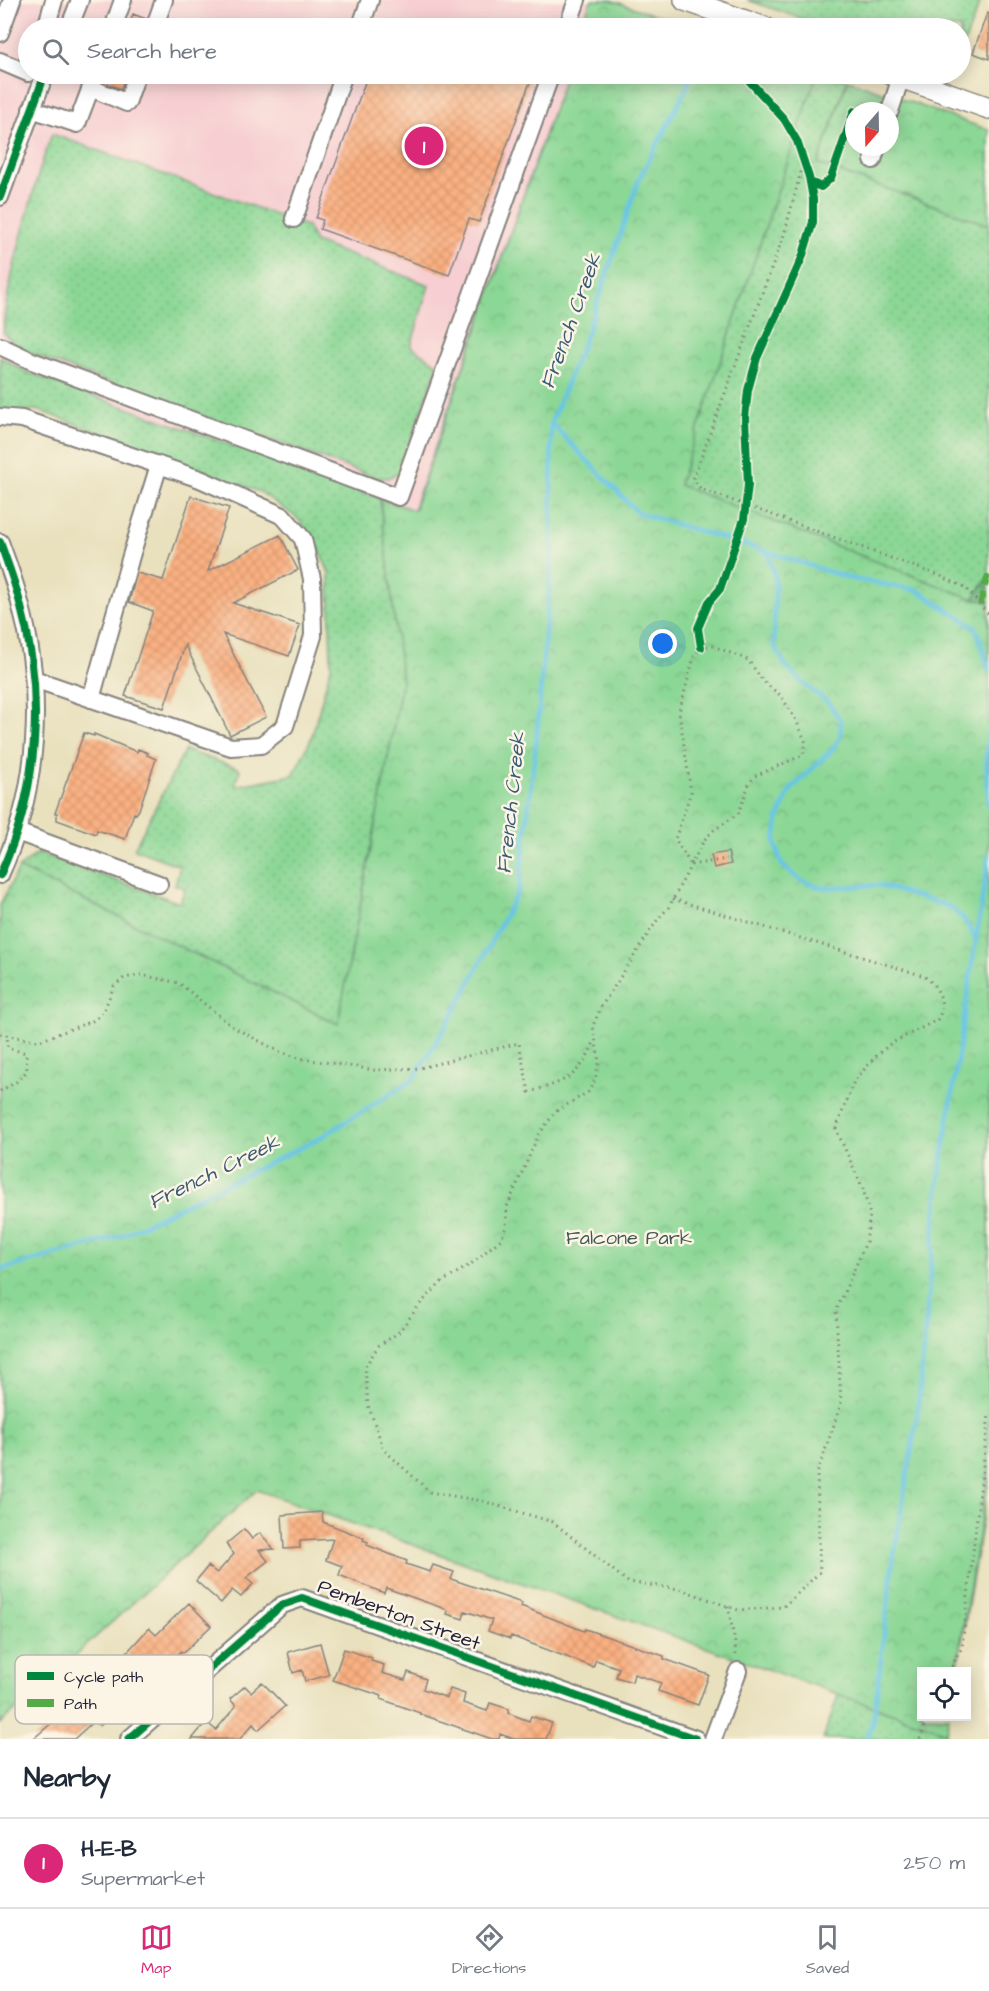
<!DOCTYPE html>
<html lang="en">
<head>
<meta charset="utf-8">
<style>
  body { margin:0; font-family:"Architects Daughter",sans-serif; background:#f2f2f3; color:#1f2937 }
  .controls { position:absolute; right:18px; bottom:18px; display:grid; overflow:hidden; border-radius:0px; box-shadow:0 3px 15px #0003 }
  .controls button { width:54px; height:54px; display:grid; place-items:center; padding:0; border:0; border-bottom:2px solid #e0e1e3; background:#fff; color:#1f2937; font:30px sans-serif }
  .compass { position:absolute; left:845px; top:102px; width:54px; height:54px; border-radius:50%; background:#fff; box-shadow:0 3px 15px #0003; rotate:200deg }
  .you { position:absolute; left:663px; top:644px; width:21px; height:21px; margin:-15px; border:4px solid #fff; border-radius:50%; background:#1a73e8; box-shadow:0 0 0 9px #1a73e833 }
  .badge { display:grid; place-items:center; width:39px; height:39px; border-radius:50%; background:#db2777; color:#fff; font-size:20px; font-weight:700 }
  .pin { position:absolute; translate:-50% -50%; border:3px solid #fff; box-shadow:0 2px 6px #0006 }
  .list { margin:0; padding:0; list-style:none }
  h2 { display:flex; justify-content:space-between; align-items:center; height:78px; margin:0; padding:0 24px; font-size:26px }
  h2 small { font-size:20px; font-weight:400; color:#747a83 }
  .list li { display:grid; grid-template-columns:39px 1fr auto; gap:18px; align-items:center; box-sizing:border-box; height:90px; padding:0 24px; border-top:2px solid #e0e1e3 }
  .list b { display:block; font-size:22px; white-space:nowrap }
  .list p { margin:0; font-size:20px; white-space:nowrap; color:#747a83 }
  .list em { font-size:20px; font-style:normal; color:#747a83 }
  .icon { flex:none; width:33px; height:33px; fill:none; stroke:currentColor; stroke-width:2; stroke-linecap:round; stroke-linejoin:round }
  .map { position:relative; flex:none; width:989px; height:1739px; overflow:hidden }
  .search { position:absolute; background:#fff; box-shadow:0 3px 15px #0003; left:18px; right:18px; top:18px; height:66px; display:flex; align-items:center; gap:15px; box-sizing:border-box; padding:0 21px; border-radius:33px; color:#747a83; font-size:22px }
  .sheet { height:168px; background:#fff }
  nav { display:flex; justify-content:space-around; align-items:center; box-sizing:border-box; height:84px; border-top:2px solid #e0e1e3; background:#fff; font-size:16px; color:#747a83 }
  nav a { display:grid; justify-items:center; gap:3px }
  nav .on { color:#db2777 }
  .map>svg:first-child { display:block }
</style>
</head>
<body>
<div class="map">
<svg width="989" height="1739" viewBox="0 0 989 1739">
  <defs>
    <pattern id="grass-dots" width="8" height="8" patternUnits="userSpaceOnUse" patternTransform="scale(1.5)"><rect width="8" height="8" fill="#8bd795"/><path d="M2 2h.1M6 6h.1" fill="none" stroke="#78b881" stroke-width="1.8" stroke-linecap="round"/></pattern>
    <pattern id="forest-crowns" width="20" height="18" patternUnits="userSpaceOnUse" patternTransform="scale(1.5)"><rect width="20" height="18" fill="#70b87e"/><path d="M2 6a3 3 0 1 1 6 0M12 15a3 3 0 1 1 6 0" fill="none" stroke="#5c9568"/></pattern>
    <pattern id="park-crowns" width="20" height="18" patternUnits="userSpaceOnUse" patternTransform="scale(1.5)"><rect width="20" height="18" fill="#8bd795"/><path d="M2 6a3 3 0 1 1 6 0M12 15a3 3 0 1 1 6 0" fill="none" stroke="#78b881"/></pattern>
    <pattern id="building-cross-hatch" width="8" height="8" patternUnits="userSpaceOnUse" patternTransform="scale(1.5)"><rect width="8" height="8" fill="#fab081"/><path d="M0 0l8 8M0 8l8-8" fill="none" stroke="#d69770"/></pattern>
  </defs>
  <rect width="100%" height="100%" fill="#fcf5e5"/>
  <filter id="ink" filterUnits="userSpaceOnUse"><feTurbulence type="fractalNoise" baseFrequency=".0167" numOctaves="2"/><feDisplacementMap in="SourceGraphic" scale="12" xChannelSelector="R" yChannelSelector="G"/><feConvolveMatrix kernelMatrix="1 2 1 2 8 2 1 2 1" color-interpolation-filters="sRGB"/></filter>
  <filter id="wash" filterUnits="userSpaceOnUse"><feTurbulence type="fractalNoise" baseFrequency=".008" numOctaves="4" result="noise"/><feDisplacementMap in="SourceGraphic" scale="24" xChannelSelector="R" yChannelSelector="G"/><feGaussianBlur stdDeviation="1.35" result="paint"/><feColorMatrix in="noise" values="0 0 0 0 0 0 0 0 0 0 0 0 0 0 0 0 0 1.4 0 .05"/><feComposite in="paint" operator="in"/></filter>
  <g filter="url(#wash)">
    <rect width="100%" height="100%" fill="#e9e1be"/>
    <path fill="#f7cfd2" d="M0 0H591L581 28H28V74H566L414 510 29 373 0 357Z"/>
    <path fill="url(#grass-dots)" stroke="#567c68" stroke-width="1.5" d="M747 0H981L961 52 960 28H830Z
      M566 74H827L847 80 818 164 989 225V576L974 599 989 602V1480L957 1671 922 1672V1716L949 1717 944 1739H823L839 1693 845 1638 338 1024 19 868 38 853 180 903 185 888 175 885 180 866 134 849 185 750 240 769 235 786 293 775 311 739 331 667 329 573 314 538 297 518 260 492 38 410 0 412V357L29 373 413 510Z
      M52 134 307 226 315 242 429 285 411 346 438 365 400 473 387 478H377L55 363C37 356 17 349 4 333 0 304 39 168 52 134Z"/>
    <path fill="url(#forest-crowns)" stroke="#496d5c" stroke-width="1.5" d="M989 576V602L973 599Z"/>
    <path fill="url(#park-crowns)" stroke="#567c68" stroke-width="1.5" fill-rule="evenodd" d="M591 0H611L693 28H581Z
      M566 74H817L679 485 973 599 989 602V1471L956 1671 922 1672V1716L949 1717 946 1732 257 1490 0 1724V905L19 868 338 1024 402 682 380 499 414 510Z
      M848 80 989 130V225L818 164ZM854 111H890V147H854Z"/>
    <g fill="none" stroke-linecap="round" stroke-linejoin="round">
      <path stroke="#68c5e6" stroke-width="4.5" d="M703 28 707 14
        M551 423 638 513 739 543 852 579 917 590 976 628 989 669
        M767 551 775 577 774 645 785 665 801 682 828 702 841 721 840 737 832 750 790 790 778 819 775 843 782 865 800 880 822 888 879 885 948 906 964 919 976 940
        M989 730 986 760 989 808
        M0 1270 121 1236 320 1138 414 1079 456 1009 519 889 536 744 552 552 551 423 587 333 639 179 687 87 691 74
        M867 1739 874 1715 893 1561 918 1410 938 1186 989 855"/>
    </g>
    <g id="blocks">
      <path fill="url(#building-cross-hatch)" d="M987 13 989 14V59L973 53Z
        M133 14 146 19 144 28H128Z
        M112 74H126L121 89 108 84Z
        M368 74H533L479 222 469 219 449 275 320 229 323 220 316 218Z
        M191 496 229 508 208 571 280 535 298 570 233 603 300 625 289 656 223 634 266 717 230 735 185 645 164 708 125 696 153 611 129 602 137 573 163 580Z
        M84 733 94 736V734L137 752 138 749 148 753 147 755 156 759 139 810 136 814 134 813 125 839 97 830 96 834 57 820V813H55Z
        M728 852 731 864 714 868 711 855Z
        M322 1512 323 1522 364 1538 363 1540 368 1542 367 1545 407 1561 406 1564 430 1572 433 1565 454 1572 451 1579 522 1603 521 1606 584 1631 585 1629 664 1656V1659L709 1675 698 1705 658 1691 661 1683 634 1674 632 1682 616 1677 619 1668 596 1660 593 1667 511 1636 510 1639 488 1631 492 1620 465 1611 463 1619 447 1614 448 1610 386 1588 384 1593 339 1575 342 1566 326 1560 333 1539 300 1541V1548L284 1549 282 1515Z
        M244 1529 252 1539 260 1533 274 1549 259 1550 268 1561 246 1578 253 1584 241 1597 232 1590 221 1603 196 1581 208 1566 217 1573 234 1554 226 1544Z
        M189 1603 211 1626 183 1653 181 1651 163 1672 159 1669 100 1726 95 1720 74 1739H33L53 1722 54 1723 87 1694 89 1695 129 1655 126 1653 149 1628 156 1635Z
        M320 1643 329 1675 305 1681 302 1670 293 1673 288 1652Z
        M344 1649 372 1658 371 1661 384 1665 382 1673 405 1680 408 1672 426 1679 423 1689 447 1698 450 1689 465 1694 463 1703 487 1711 490 1703 509 1709 508 1713 529 1721 531 1716 552 1723 546 1739H514L500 1734 499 1739H492L420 1714V1713L381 1699 382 1696 333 1680Z
        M262 1682 285 1706 258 1730 253 1724 240 1739H192L206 1722 216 1730 236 1706 230 1699 245 1686 251 1692Z"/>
    </g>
  </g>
  <g filter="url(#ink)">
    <use href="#blocks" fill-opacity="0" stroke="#86827c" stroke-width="1.5"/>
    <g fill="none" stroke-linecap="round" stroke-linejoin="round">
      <g stroke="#86827c" stroke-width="20">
        <path id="minor" d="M46 28 54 0
          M69 28 80 0
          M113 28 123 0
          M154 28 164 0
          M360 28 370 0
          M567 28 577 0
          M0 33 12 0
          M0 61 28 73
          M91 88 127 103 137 74
          M31 109 77 124 96 74
          M890 111 901 77
          M873 160 877 147
          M0 197 45 74
          M294 219 344 74
          M0 346 32 361 399 497 551 74
          M0 417 22 419 200 479 283 516 303 539 312 579 313 636 285 726 261 745 231 747 34 679
          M0 542C7 562 15 582 20 603 45 693 39 790 0 875
          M91 699 131 556 159 465
          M17 832 159 884
          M129 1739 282 1605 302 1598 696 1739
          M713 1739 738 1671"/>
      </g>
      <g stroke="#86827c" stroke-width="24">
        <path id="major" d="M685 0 765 28
          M892 74 989 108"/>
      </g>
      <path stroke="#86827c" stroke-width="3" stroke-dasharray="1.5 4.5" stroke-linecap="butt" d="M804 160 784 235 693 479 701 489 943 577 966 588 989 615
        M691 865 727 859
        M673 899 924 976C938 986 948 1004 937 1020L890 1044 875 1057 854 1081 836 1129 863 1189 870 1215 866 1242 836 1311 841 1404 817 1474 820 1572 783 1607 738 1610 680 1589 628 1582 553 1522 482 1501 430 1492 384 1450 368 1405 365 1367 378 1346 398 1333 420 1304 442 1282 471 1264 501 1239 506 1227 507 1207 538 1136 555 1112 588 1092 595 1080 599 1061 593 1026 601 1007 658 919 669 907 704 840 714 830 738 814 749 784 755 776 803 755 806 743 797 722 781 696 763 681 748 660 713 646 701 647 694 657 679 712 691 792 675 839 691 865
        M0 1034 39 1041 95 1020 104 1010 114 986 124 978 141 975 179 983 233 1027 280 1052 299 1058 374 1070 420 1068 519 1043 529 1092C564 1082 579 1078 594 1042
        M0 1091 16 1082 27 1071 26 1053 8 1048 7 1034
        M728 1606 735 1643 736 1658
        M949 1672 962 1647 989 1414
        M920 1739 928 1716"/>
      <use href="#minor" stroke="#fff" stroke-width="16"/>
      <use href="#major" stroke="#fff" stroke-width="21"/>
      <path stroke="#53aa46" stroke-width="6" stroke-dasharray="12 6" stroke-linecap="butt" d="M980 604 989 572"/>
      <g stroke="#fcf5e5" stroke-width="11">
        <path id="cycleway" d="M810 182 821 187 831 178 854 111
          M0 197 45 74
          M0 542C7 562 15 582 20 603 45 693 39 790 0 875
          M701 647 698 628 709 602 720 589 744 519 748 485 745 418 748 390 757 358 802 258 813 222V199L809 177 797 141 784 119 743 74
          M129 1739 282 1605 302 1598 696 1739"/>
      </g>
      <use href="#cycleway" stroke="#00873e" stroke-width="8"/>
    </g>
  </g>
  <g text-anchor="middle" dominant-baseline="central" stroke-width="5" stroke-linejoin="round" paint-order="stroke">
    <g font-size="20" fill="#425856" stroke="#fcf5e5">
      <text x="629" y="1238">Falcone Park</text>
    </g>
    <g font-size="20" fill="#22223b" stroke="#fcf5e5">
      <text transform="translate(399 1615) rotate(20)">Pemberton Street</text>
    </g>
    <g font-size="21" font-style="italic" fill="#3a5b77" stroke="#fcf5e5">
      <text transform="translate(571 321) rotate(-70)">French Creek</text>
      <text transform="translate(511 803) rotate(-84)">French Creek</text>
      <text transform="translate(214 1172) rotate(-26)">French Creek</text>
    </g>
  </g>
  <rect x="15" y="1655" width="198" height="69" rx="9" fill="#fcf5e5" stroke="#bbb6b2" stroke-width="1.5"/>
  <rect x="27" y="1672" width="27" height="8" fill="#00873e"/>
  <rect x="27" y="1699" width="27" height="8" fill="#53aa46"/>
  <g font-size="16" fill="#22223b">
    <text x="64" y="1682">Cycle path</text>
    <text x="64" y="1709">Path</text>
  </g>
</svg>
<div class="controls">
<button><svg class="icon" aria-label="locate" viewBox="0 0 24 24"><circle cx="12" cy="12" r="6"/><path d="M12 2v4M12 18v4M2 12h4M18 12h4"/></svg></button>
</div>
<svg class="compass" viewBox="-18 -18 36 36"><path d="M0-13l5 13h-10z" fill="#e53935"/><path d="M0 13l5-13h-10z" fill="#747a83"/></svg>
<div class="you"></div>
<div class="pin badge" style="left:424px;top:146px">1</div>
<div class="search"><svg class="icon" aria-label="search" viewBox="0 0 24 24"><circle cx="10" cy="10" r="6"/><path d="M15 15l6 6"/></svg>Search here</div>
</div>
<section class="sheet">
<h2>Nearby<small></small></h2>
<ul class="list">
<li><span class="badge">1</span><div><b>H-E-B</b><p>Supermarket</p></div><em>250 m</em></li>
</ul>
</section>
<nav>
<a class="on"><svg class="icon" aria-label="map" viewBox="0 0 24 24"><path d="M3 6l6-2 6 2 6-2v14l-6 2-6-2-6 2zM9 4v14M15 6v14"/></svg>Map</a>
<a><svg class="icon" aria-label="directions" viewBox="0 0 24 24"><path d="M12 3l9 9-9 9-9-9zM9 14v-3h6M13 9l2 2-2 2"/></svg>Directions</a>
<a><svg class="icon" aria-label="saved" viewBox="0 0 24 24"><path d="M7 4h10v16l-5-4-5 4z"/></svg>Saved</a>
</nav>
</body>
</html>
